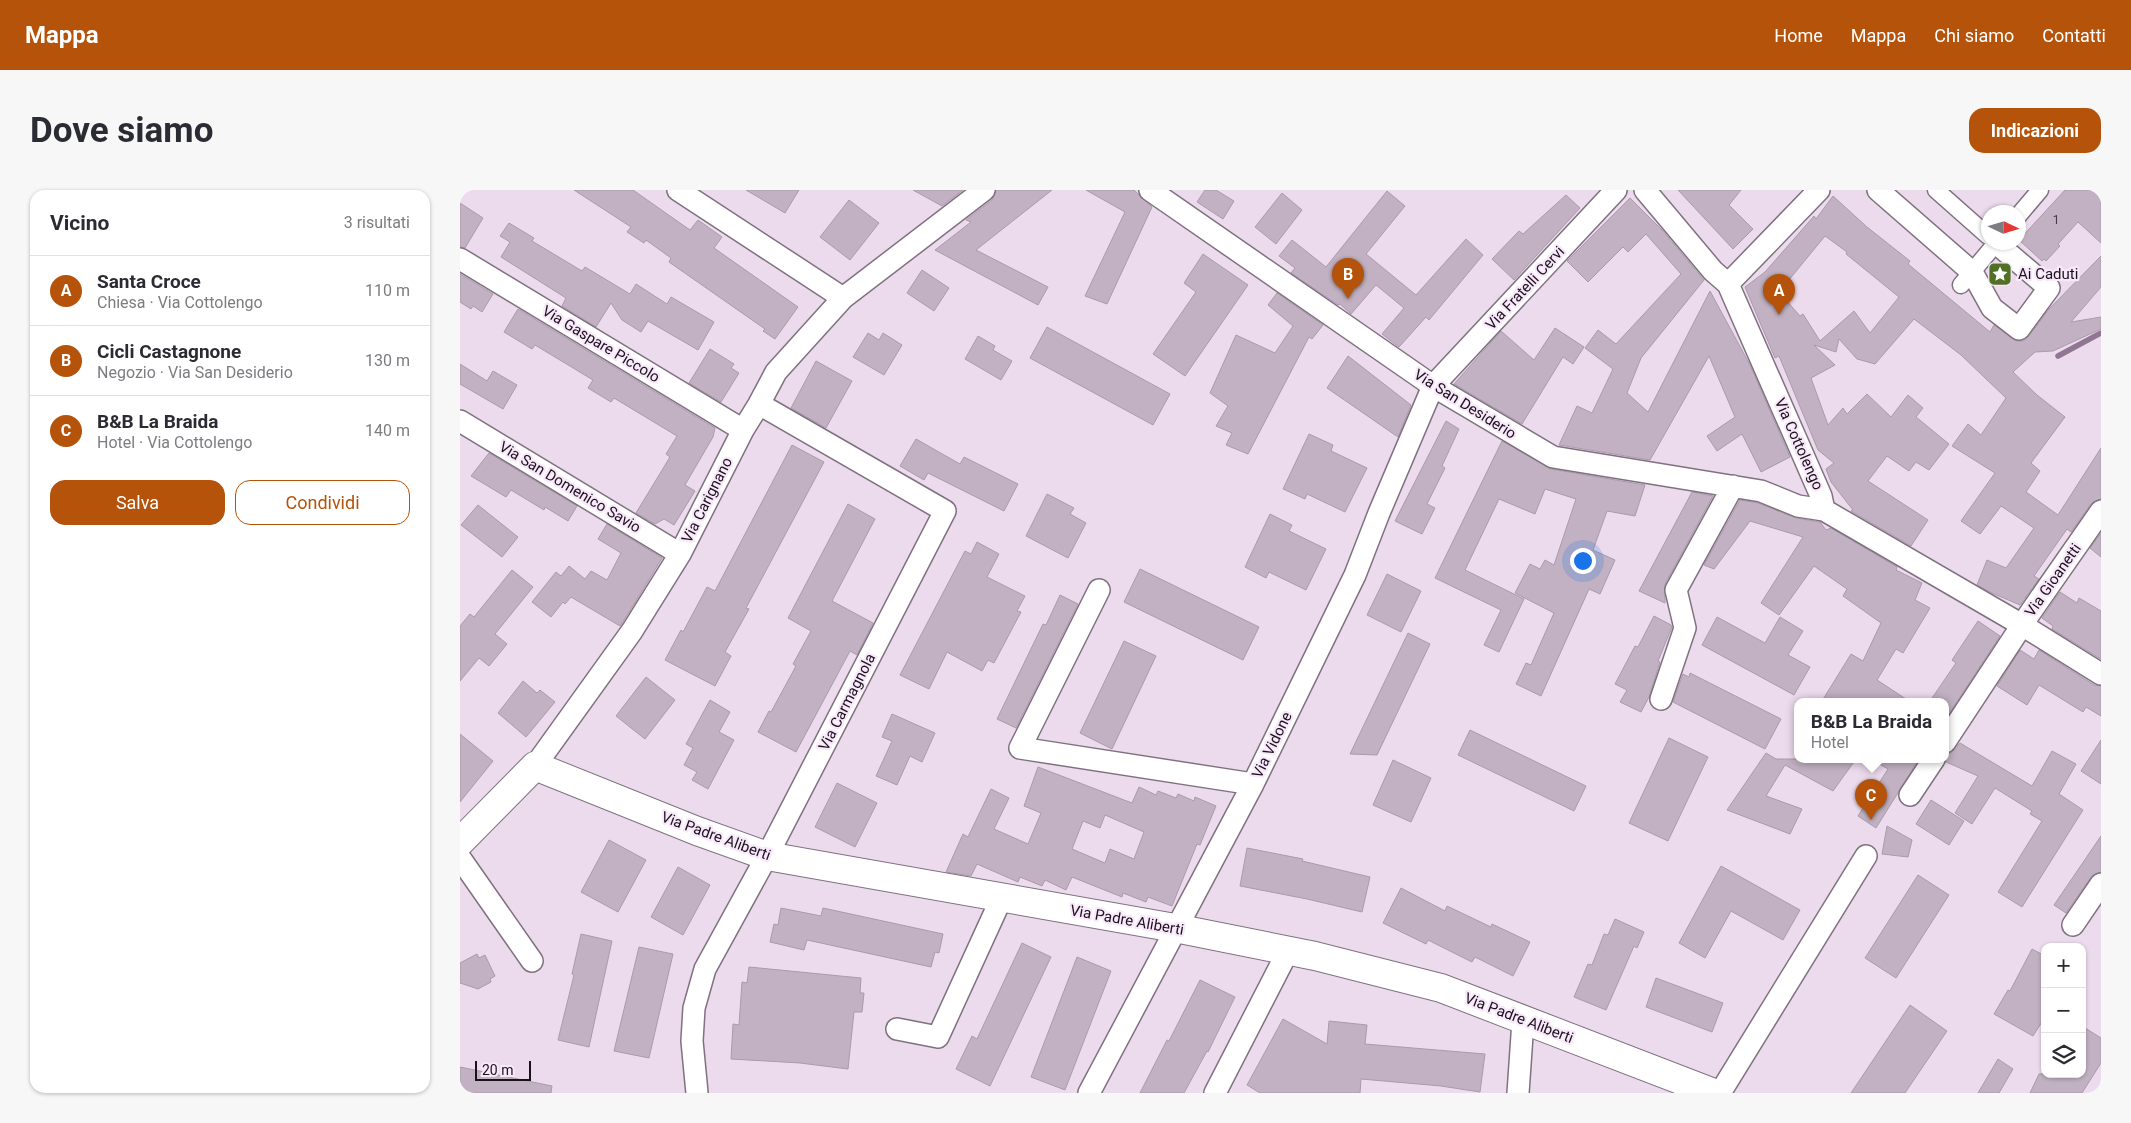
<!DOCTYPE html>
<html lang="it">
<head>
<meta charset="utf-8">
<style>
  body { margin:0; font-family:Roboto,sans-serif; background:#f7f7f7; color:#2b2b33 }
  .controls { position:absolute; right:15px; bottom:15px; display:grid; overflow:hidden; border-radius:10px; box-shadow:0 1px 4px #0004 }
  .controls button { width:45px; height:45px; display:grid; place-items:center; padding:0; border:0; border-bottom:1px solid #e1e1e2; background:#fff; color:#2b2b33; font:25px sans-serif }
  .compass { position:absolute; left:1521px; top:15px; width:45px; height:45px; border-radius:50%; background:#fff; box-shadow:0 1px 4px #0004; rotate:94deg }
  .scale { position:absolute; left:15px; bottom:12px; width:56px; box-sizing:border-box; padding-left:5px; border:2px solid #191319; border-top:0; font-size:14px; line-height:18px; white-space:nowrap; color:#191319; -webkit-text-stroke:4px #f9e8fb; paint-order:stroke }
  .you { position:absolute; left:1122px; top:370px; width:18px; height:18px; margin:-12px; border:4px solid #fff; border-radius:50%; background:#1a73e8; box-shadow:0 0 0 8px #1a73e833 }
  .badge { display:grid; place-items:center; width:32px; height:32px; border-radius:50%; background:#b45309; color:#fff; font-size:16px; font-weight:700 }
  .pin { position:absolute; translate:-50% -41px; filter:drop-shadow(0 1px 2px #0008) }
  .pin::after { content:''; position:absolute; top:26px; width:18px; height:15px; background:inherit; clip-path:polygon(0 0,100% 0,50% 100%) }
  .popup { position:absolute; left:1334px; top:508px; width:155px; height:65px; box-sizing:border-box; display:grid; place-content:center; border-radius:10px; background:#fff; filter:drop-shadow(0 1px 4px #0005); font-size:16px; white-space:nowrap; color:#7c7c81 }
  .popup b { font-size:19px; color:#2b2b33 }
  .popup::after { content:''; position:absolute; left:50%; top:100%; margin-left:-10px; border:10px solid transparent; border-top-color:#fff }
  .list { margin:0; padding:0; list-style:none }
  h2 { display:flex; justify-content:space-between; align-items:center; height:65px; margin:0; padding:0 20px; font-size:21px }
  h2 small { font-size:16px; font-weight:400; color:#7c7c81 }
  .list li { display:grid; grid-template-columns:32px 1fr auto; gap:15px; align-items:center; box-sizing:border-box; height:70px; padding:0 20px; border-top:1px solid #e1e1e2 }
  .list b { display:block; font-size:19px; white-space:nowrap }
  .list p { margin:0; font-size:16px; white-space:nowrap; color:#7c7c81 }
  .list em { font-size:16px; font-style:normal; color:#7c7c81 }
  .actions { display:flex; gap:10px; padding:15px 20px }
  .actions a { flex:1; padding:11px 0; border:1px solid #b45309; border-radius:15px; text-align:center; font-size:18px; color:#b45309 }
  .actions .main { background:#b45309; color:#fff }
  .icon { flex:none; width:28px; height:28px; fill:none; stroke:currentColor; stroke-width:2; stroke-linecap:round; stroke-linejoin:round }
  .map { position:relative; flex:none; width:1641px; height:903px; overflow:hidden; border-radius:15px }
  header { display:flex; align-items:center; gap:30px; box-sizing:border-box; height:70px; padding:0 25px; background:#b45309; color:#fff }
  header strong { font-size:24px }
  nav { display:flex; gap:28px; margin-inline-start:auto; font-size:18px }
  .intro { display:flex; align-items:center; justify-content:space-between; box-sizing:border-box; height:120px; padding:0 30px }
  h1 { margin:0; font-size:35px }
  .button { padding:12px 22px; border-radius:15px; background:#b45309; color:#fff; font-size:18px; font-weight:700 }
  main { display:flex; gap:30px; padding:0 30px }
  aside { flex:1; background:#fff; border-radius:15px; box-shadow:0 1px 4px #0004 }
  .map>svg:first-child { display:block }
</style>
</head>
<body>
<header>
<strong>Mappa</strong>
<nav><a>Home</a><a>Mappa</a><a>Chi siamo</a><a>Contatti</a></nav>
</header>
<div class="intro"><h1>Dove siamo</h1><a class="button">Indicazioni</a></div>
<main>
<aside>
<h2>Vicino<small>3 risultati</small></h2>
<ul class="list">
<li><span class="badge">A</span><div><b>Santa Croce</b><p>Chiesa · Via Cottolengo</p></div><em>110 m</em></li>
<li><span class="badge">B</span><div><b>Cicli Castagnone</b><p>Negozio · Via San Desiderio</p></div><em>130 m</em></li>
<li><span class="badge">C</span><div><b>B&amp;B La Braida</b><p>Hotel · Via Cottolengo</p></div><em>140 m</em></li>
</ul>
<div class="actions"><a class="main">Salva</a><a>Condividi</a></div>
</aside>
<div class="map">
<svg width="1641" height="903" viewBox="0 0 1641 903">
  <rect width="100%" height="100%" fill="#ecdbed"/>
  <g fill="none" stroke-linecap="round" stroke-linejoin="round">
    <path stroke="#917693" stroke-width="5.5" d="M1598 166 1641 143"/>
  </g>
  <path fill="#c1b1c2" stroke="#aa9aab" fill-rule="evenodd" d="M114 0H173L230 40 238 30 262 47 254 58 338 117 315 149 303 141 305 139 209 72 211 68 186 50 184 53 167 42 171 37Z
    M286 0H339L325 23Z
    M453 0H503L482 16Z
    M536 0H592L516 60 588 97 578 115 475 60 511 32 506 30 532 10Z
    M626 0H674L692 17 647 114 625 106 665 22Z
    M745 0H756L774 11 763 29 737 12Z
    M1218 0H1281L1269 15 1293 39 1273 59Z
    M1605 0H1641V53L1618 32 1598 54 1600 56 1586 71 1584 69 1582 71 1559 50Z
    M927 1 945 16 906 64 956 105 1006 49 1023 65 969 130 966 127 939 157 922 144 944 118 916 95 891 124 880 114 878 115 831 83 835 78 819 66 832 50 866 77Z
    M822 3 842 20 816 54 795 37Z
    M1106 5 1120 18 1054 90 1032 69 1059 41 1063 44Z
    M1373 6 1407 37 1450 71 1448 74 1530 142 1534 135 1557 151H1563L1569 146 1589 119 1641 66V97L1611 132 1641 127V139L1593 161 1575 162 1553 182 1577 205 1605 227 1571 273 1580 281 1566 302 1598 325 1641 258V309L1631 314 1611 342 1607 339 1574 386 1579 389 1560 415 1532 403 1517 395 1527 370 1546 378 1574 338 1541 316 1520 344 1501 331 1535 283 1492 256 1508 234 1521 245 1546 208 1501 165 1454 129 1415 174 1397 169 1379 149 1376 162 1354 155 1375 175 1351 188 1368 235 1383 218 1387 224 1407 204 1431 227 1448 205 1463 218 1456 227 1489 254 1469 280 1456 272 1449 281 1427 266 1408 291 1468 330 1451 356 1391 321 1393 320 1371 292 1366 279 1374 273 1358 260 1319 166 1315 168 1285 97 1305 82 1354 26 1356 29ZM1365 46 1387 62 1386 64 1439 107 1410 143 1394 121 1360 151 1343 124 1340 126 1319 102Z
    M1170 8 1202 40 1244 90 1181 168 1167 203 1188 222 1250 101 1290 175 1330 267 1301 282 1282 244 1257 261 1247 246 1275 227 1249 166 1190 270 1099 255 1117 216 1132 223 1153 179 1125 158 1138 140 1156 154 1221 84 1186 44 1168 62 1163 57 1128 92 1107 71Z
    M389 10 419 33 390 70 360 47Z
    M0 13 23 28 5 58 0 57Z
    M49 33 74 48 72 51 122 81 125 77 170 104 176 94 207 114 211 107 254 132 238 160 188 131 181 142 162 130 151 113 136 137 102 116 106 108 41 67 50 52 40 46Z
    M743 64 788 95 725 186 693 164 736 102 724 93Z
    M462 80 489 98 474 121 447 103Z
    M0 84 33 104 22 122 13 116 11 119 0 112Z
    M817 103 863 135 852 149 849 147 788 264 766 255 772 243 756 236 768 216 750 203 776 145 815 163 833 136 808 115Z
    M58 119 255 238 253 247 225 295 235 301 214 335 204 329 195 334 176 323 210 267 206 264 217 246 154 208 151 212 128 198 133 190 75 155 72 159 44 142Z
    M587 137 710 204 693 235 570 168Z
    M1095 138 1124 157 1113 174 1103 167 1062 234 994 194 1041 141 1074 170Z
    M408 143 419 150 423 143 442 155 424 185 393 167Z
    M518 146 535 156 533 160 552 171 541 190 505 169Z
    M250 159 274 174 271 178 279 183 261 212 229 193Z
    M888 166 951 215 938 247 867 198Z
    M356 171 392 191 366 238 331 218Z
    M0 174 27 191 33 181 57 195 43 219 0 194Z
    M986 231 999 239 982 276 985 278 967 314 975 318 962 344 935 331Z
    M849 244 873 255 871 261 907 278 885 322 847 304 845 309 823 299Z
    M456 249 500 274 504 267 558 294 544 321 468 283 464 290 440 276Z
    M1042 251 1091 279 1185 295 1175 326 1147 321 1133 360 1155 370 1140 404 1129 399 1081 506 1056 494 1066 473 1071 475 1094 423 1055 403 1070 374 1080 379 1085 370 1094 375 1116 309 1085 299 1075 324 1039 309 1005 380 1064 409 1039 462 1024 455 1041 420 975 388Z
    M332 255 364 272 286 418 289 419 265 462 271 466 255 496 205 470 221 440 223 442 247 397 255 401Z
    M29 263 117 316 108 331 85 317 84 320 51 300 46 307 11 286Z
    M1232 302 1253 306 1205 394V413L1179 401Z
    M587 304 614 318 610 324 626 333 608 368 566 346Z
    M1280 310 1298 313 1336 328 1360 332 1366 340 1371 338 1437 377 1436 380 1462 393 1455 410 1470 418 1443 463 1436 459 1417 490 1449 511H1362L1391 464 1403 471 1421 433 1383 406 1387 399 1354 376 1319 425 1301 413 1343 347 1290 331 1254 379 1244 375Z
    M388 314 415 329 372 411 413 433 397 465 390 461 336 562 298 542 309 521 311 522 336 476 333 474 351 441 328 428Z
    M18 315 58 347 42 367 1 335Z
    M810 324 832 335 829 341 866 359 846 400 809 382 806 388 785 377Z
    M147 334 202 368 174 414 160 436 111 407 105 414 103 412 91 427 72 412 96 382 101 386 109 376 125 389 131 381 147 390 161 363 138 349Z
    M1641 343V367L1630 358Z
    M517 352 539 364 527 387 565 406 557 421 561 422 534 473 528 470 522 481 487 462 469 499 440 485 505 361 511 364Z
    M680 379 799 437 783 470 664 412Z
    M52 380 73 397 35 444 47 454 29 476 19 468 0 491V436L10 424 14 427Z
    M927 384 961 401 941 442 907 425Z
    M1600 402 1617 413 1619 408 1641 421V469L1592 439 1593 436 1582 428Z
    M600 405 618 414 556 538 537 529 583 434 586 435Z
    M1194 426 1211 435 1212 437 1198 471 1200 472 1189 507 1181 522 1160 512 1167 500 1155 494 1175 456 1178 457Z
    M1257 427 1305 453 1320 427 1343 441 1328 465 1350 477 1334 505 1242 455Z
    M1518 431 1540 446 1485 530V511H1470L1496 473 1492 470Z
    M948 443 970 454 917 565 890 564Z
    M664 451 696 466 652 559 620 543Z
    M1560 460 1574 469 1579 460 1634 495 1641 496V526L1626 517 1623 522 1579 495 1567 515 1537 496Z
    M1230 483 1321 529 1305 559 1213 512 1223 484 1229 487Z
    M186 487 215 510 185 549 156 526Z
    M63 491 77 503 80 500 95 512 66 547 38 523Z
    M250 510 270 522 259 542 274 550 248 599 232 590 237 582 224 575 233 558 226 554Z
    M432 524 475 543 462 572 450 566 437 595 416 586 432 551 422 547Z
    M1010 540 1126 596 1114 621 998 565Z
    M0 544 33 571 0 612Z
    M1209 548 1248 567 1208 651 1169 633Z
    M1641 550V594L1621 581Z
    M1500 553 1572 596 1592 561 1616 574 1599 604 1623 620 1562 717 1538 702 1582 631 1570 624 1572 621 1535 598 1512 634 1495 623 1518 586 1486 572 1485 564 1491 563Z
    M1306 563 1316 569H1396L1373 601 1325 575 1306 606 1342 619 1330 644 1267 620Z
    M1411 569H1459L1416 638 1398 626 1428 579Z
    M933 570 971 588 951 632 913 615Z
    M578 577 672 613 679 597 696 605 698 601 716 608 718 604 734 611 735 607 756 616 740 655 737 654 712 716 688 707 686 712 663 703 662 707 612 687 606 700 585 690 582 696 560 687 558 692 517 674 511 686 486 682 503 644 508 647 531 599 549 608 534 639 568 654 581 623 564 616ZM645 625 684 642 674 669 650 659 645 673 612 659 623 631 640 638Z
    M377 593 417 613 395 657 355 637Z
    M1471 610 1504 631 1489 655 1456 634Z
    M1427 636 1452 650 1448 667 1422 664Z
    M1641 646V682L1631 687 1606 723 1594 715Z
    M149 650 186 670 158 722 121 702Z
    M787 658 843 669 842 671 910 687 902 722 847 709 780 696Z
    M1261 676 1340 720 1323 750 1271 721 1245 768 1219 753Z
    M218 677 250 695 223 745 191 727Z
    M1458 685 1489 705 1436 788 1405 768Z
    M941 698 985 721 987 716 1031 737 1032 734 1070 752 1053 786 1015 767 1012 772 968 750 966 754 923 733Z
    M321 718 361 726 363 718 483 744 479 763 475 762 471 777 347 750 344 760 310 752 314 734 318 735Z
    M1155 729 1184 742 1177 758 1174 756 1146 820 1114 807 1128 774 1132 775 1144 744 1148 745Z
    M121 744 152 751 129 857 98 850 114 785 112 784Z
    M562 753 591 767 530 896 496 879 512 846 517 849Z
    M179 757 213 764 189 868 154 861Z
    M1572 759 1585 766V827L1573 846 1534 824 1548 800 1550 801Z
    M17 764 19 768 25 765 35 786 30 789 31 792 18 799 0 793V773Z
    M617 767 651 781 605 900 571 887Z
    M289 777 401 788 400 803H404L402 822H394L388 879 340 873 271 869 273 834 279 835 282 792 287 793Z
    M1196 788 1263 813 1252 842 1186 817Z
    M740 790 775 807 748 862 747 861 724 903H680L707 850 709 851Z
    M1450 815 1487 841 1445 903H1391Z
    M823 829 867 854 869 831 907 835 905 854 1025 864 1020 902 981 896 901 889 900 903H800L787 895Z
    M1622 836 1641 848V873L1622 903H1570L1579 884H1622Z
    M1538 869 1553 879 1539 903H1518Z
    M0 877 92 896 91 903H0Z"/>
  <g fill="none" stroke-linecap="round" stroke-linejoin="round">
    <g stroke="#807181" stroke-width="19">
      <path id="pedestrian" d="M1476 0 1528 46
        M1558 26 1580 0
        M1501 95 1537 52"/>
    </g>
    <g stroke="#807181" stroke-width="24">
      <path id="minor" d="M218 0 383 108
        M690 0 973 196 1093 267 1301 301 1338 316 1364 320 1562 435 1641 484
        M1185 0 1253 81 1268 94 1361 306 1364 320
        M1418 0 1512 82 1532 118 1559 139 1589 98 1536 53
        M0 69 283 240
        M1268 94 1359 0
        M0 231 220 364
        M639 400 560 558 793 594
        M1201 509 1225 438 1216 400 1273 296
        M1485 552 1570 423 1641 321
        M75 576 172 441 220 364 283 240 299 214 316 182 383 108 524 0
        M1450 605 1474 569
        M0 668 72 771
        M1613 735 1641 694
        M437 839 478 847 542 707
        M237 903 232 851 234 818 245 779 307 666 485 321 299 214
        M629 903 793 594 895 385 919 323 973 196 1156 0
        M755 903 828 761
        M1058 903 1063 831
        M1260 903 1406 666"/>
    </g>
    <g stroke="#807181" stroke-width="30">
      <path id="tertiary" d="M0 652 75 576 237 641 307 666 715 738 855 766 981 798 1254 903"/>
    </g>
    <use href="#pedestrian" stroke="#fff" stroke-width="16"/>
    <use href="#minor" stroke="#fff" stroke-width="21"/>
    <use href="#tertiary" stroke="#fff" stroke-width="28"/>
  </g>
  <defs>
    <g id="sight-square" transform="scale(1.25)"><rect x="-9" y="-9" width="18" height="18" rx="4" fill="#517025" stroke="#f9e8fb"/><path d="M0-6L1.8-2.2L6-1.7L2.9 1.2L3.7 5.4L0 3.3L-3.7 5.4L-2.9 1.2L-6-1.7L-1.8-2.2Z" fill="#fff"/></g>
  </defs>
  <g fill-rule="evenodd">
    <use href="#sight-square" x="1540" y="84"/>
  </g>
  <g text-anchor="middle" dominant-baseline="central" stroke-width="4.5" stroke-linejoin="round" paint-order="stroke">
    <g font-size="12" fill="#433a43">
      <text x="1596" y="30">1</text>
    </g>
    <g font-size="15" fill="#191319" stroke="#f9e8fb" text-anchor="start">
      <text x="1558" y="84">Ai Caduti</text>
    </g>
    <g font-size="15" fill="#191319" stroke="#f9e8fb">
      <text transform="translate(1065 98) rotate(-47)">Via Fratelli Cervi</text>
      <text transform="translate(141 154) rotate(31)">Via Gaspare Piccolo</text>
      <text transform="translate(1005 214) rotate(32)">Via San Desiderio</text>
      <text transform="translate(1339 254) rotate(66)">Via Cottolengo</text>
      <text transform="translate(110 297) rotate(31)">Via San Domenico Savio</text>
      <text transform="translate(247 310) rotate(-63)">Via Carignano</text>
      <text transform="translate(1593 390) rotate(-55)">Via Gioanetti</text>
      <text transform="translate(387 512) rotate(-63)">Via Carmagnola</text>
      <text transform="translate(812 555) rotate(-64)">Via Vidone</text>
      <text transform="translate(256 646) rotate(20)">Via Padre Aliberti</text>
      <text transform="translate(667 730) rotate(10)">Via Padre Aliberti</text>
      <text transform="translate(1059 828) rotate(21)">Via Padre Aliberti</text>
    </g>
  </g>
</svg>
<div class="controls">
<button>+</button>
<button>−</button>
<button><svg class="icon" aria-label="layers" viewBox="0 0 24 24"><path d="M12 4l9 5-9 5-9-5zM3 14l9 5 9-5"/></svg></button>
</div>
<svg class="compass" viewBox="-18 -18 36 36"><path d="M0-13l5 13h-10z" fill="#e53935"/><path d="M0 13l5-13h-10z" fill="#7c7c81"/></svg>
<div class="scale">20 m</div>
<div class="you"></div>
<div class="pin badge" style="left:1319px;top:125px">A</div>
<div class="pin badge" style="left:888px;top:109px">B</div>
<div class="pin badge" style="left:1411px;top:630px">C</div>
<div class="popup"><b>B&amp;B La Braida</b>Hotel</div>
</div>
</main>
</body>
</html>
